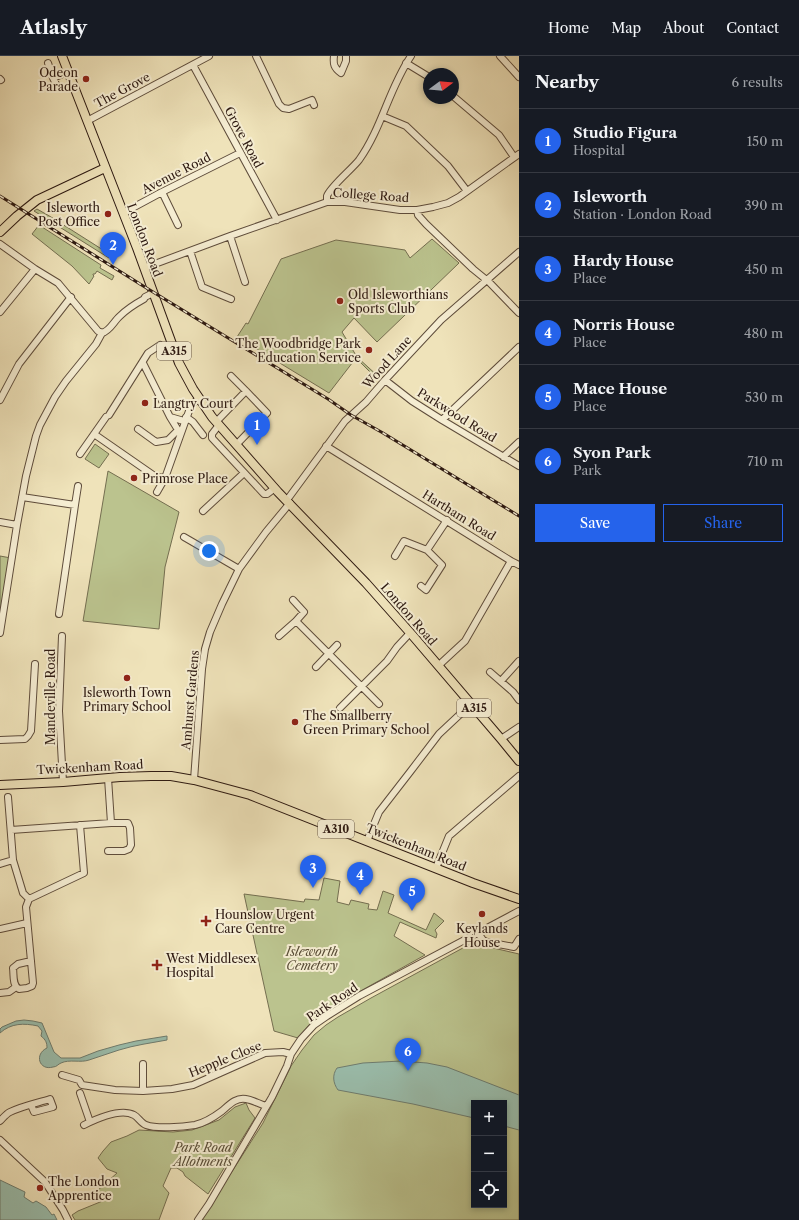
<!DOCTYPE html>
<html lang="en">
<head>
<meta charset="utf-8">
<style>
  body { margin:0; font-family:"Libre Caslon Text",serif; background:#242831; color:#f1f3f6 }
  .controls { position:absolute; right:12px; bottom:12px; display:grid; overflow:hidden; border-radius:0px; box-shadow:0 2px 6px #0003 }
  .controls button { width:36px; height:36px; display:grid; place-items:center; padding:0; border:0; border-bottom:1px solid #363941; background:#171b24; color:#f1f3f6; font:20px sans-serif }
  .compass { position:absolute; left:423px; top:12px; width:36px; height:36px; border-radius:50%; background:#171b24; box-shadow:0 2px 6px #0003; rotate:74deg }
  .you { position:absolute; left:209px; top:495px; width:14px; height:14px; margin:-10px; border:3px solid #fff; border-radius:50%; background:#1a73e8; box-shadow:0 0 0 6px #1a73e833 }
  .badge { display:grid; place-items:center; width:26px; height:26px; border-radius:50%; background:#2563eb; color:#fff; font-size:13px; font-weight:700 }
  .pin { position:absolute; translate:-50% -33px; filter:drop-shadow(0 1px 2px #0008) }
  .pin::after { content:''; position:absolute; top:21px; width:14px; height:12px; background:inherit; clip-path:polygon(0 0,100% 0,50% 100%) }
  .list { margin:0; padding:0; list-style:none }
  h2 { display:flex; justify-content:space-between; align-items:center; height:52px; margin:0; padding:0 16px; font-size:17px }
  h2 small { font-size:13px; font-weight:400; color:#9ea1a6 }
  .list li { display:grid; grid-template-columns:26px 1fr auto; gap:12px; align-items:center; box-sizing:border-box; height:64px; padding:0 16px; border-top:1px solid #363941 }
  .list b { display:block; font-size:15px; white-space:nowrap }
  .list p { margin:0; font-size:13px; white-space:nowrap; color:#9ea1a6 }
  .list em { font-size:13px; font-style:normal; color:#9ea1a6 }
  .actions { display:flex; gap:8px; padding:12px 16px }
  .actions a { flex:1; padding:9px 0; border:1px solid #2563eb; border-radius:0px; text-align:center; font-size:14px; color:#2563eb }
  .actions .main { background:#2563eb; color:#fff }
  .icon { flex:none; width:22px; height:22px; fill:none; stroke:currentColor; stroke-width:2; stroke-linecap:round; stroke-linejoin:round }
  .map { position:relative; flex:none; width:519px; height:1164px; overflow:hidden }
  header { display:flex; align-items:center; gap:24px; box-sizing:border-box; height:56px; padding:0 20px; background:#171b24; border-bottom:1px solid #363941 }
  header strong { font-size:19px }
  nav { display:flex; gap:22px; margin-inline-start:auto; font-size:14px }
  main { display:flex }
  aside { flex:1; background:#171b24 }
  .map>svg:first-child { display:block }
</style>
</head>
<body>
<header>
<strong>Atlasly</strong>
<nav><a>Home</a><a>Map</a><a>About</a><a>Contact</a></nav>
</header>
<main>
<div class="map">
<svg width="519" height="1164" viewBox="0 0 519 1164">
  <rect width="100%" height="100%" fill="#efe3ba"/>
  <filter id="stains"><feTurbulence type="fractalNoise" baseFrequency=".005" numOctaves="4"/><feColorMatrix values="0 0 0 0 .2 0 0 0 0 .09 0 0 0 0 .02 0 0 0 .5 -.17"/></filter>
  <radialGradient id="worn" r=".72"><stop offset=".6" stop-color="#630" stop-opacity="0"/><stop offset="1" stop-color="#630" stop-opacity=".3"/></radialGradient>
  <path fill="#bbc38e" stroke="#746e50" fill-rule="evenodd" d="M37 153 51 161 111 199 109 202 34 155Z
    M39 169 101 209 100 212 114 220 112 224 97 215 95 218H93V219L94 220 89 228 72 210 32 178Z
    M432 183 459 207 377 286 354 262 342 276 357 301 380 322 378 324 356 302 329 337 237 281 246 267 248 268 281 203 336 184 405 194 410 202Z
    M95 388 109 398 99 412 85 403Z
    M108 415 179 456 165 511 159 573 83 565Z
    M0 500 11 502 0 577Z
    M324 822 340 825 337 846 349 849 351 844 369 848 368 853 377 854 383 835 394 839 388 857 426 874 434 857 444 865 435 874 437 878 436 882 400 866 394 880 425 899 339 947 310 968 298 982 274 975 244 838 304 846 305 843 319 844Z
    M472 887 519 898V1164H201L263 1067 291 1010 302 994 314 979 326 969 338 961 371 942ZM474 1047H504V1149H474Z
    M246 1047 249 1054 255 1062 208 1138 185 1120 183 1116 177 1112H171L163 1130 169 1137 159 1164H75L72 1159 78 1155 105 1144 97 1135 117 1117 107 1113 98 1102 103 1095 111 1086 127 1080 139 1074 173 1076 192 1074 219 1064 235 1051Z"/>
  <path fill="#9abead" stroke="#6e7c6f" d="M24 964 33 965 42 967 54 996 61 1002H80L98 995 119 989 136 985 167 980V984C151 987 135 989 119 994 109 997 99 1001 89 1004 81 1007 69 1003 61 1007 58 1008 57 1011 53 1011 39 1015 34 998 47 992 47 987 46 984 41 980L42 975 38 970C24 967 11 967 0 977V973L2 971 16 965Z
    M401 1005 427 1007 447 1011 519 1039V1074L504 1070V1047H474V1062L413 1048 338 1034C333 1027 332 1019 337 1012L363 1007Z
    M0 1124 25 1136 24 1141 33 1147 36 1145 46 1151 52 1159 54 1158 57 1164H0Z"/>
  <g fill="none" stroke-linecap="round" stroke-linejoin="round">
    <g stroke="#5e4c3b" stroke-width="8">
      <path id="minor" d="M256 0 279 48 283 52 289 53 312 44 314 49
        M334 0C333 8 334 12 341 17L346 5V0
        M500 0 519 21
        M48 7 53 22
        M406 7 429 21
        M193 9 277 164
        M0 23 1 24
        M56 28 53 22 67 16
        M453 40 499 79 514 101
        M382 60 406 70 448 110 467 135
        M87 65 209 0
        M162 136 178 169
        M327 146C327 145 327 142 327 140 330 131 352 113 359 104 382 72 389 32 411 0
        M417 154 418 159 426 168 473 213 489 226 519 257
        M123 157 162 136 240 97
        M230 180 245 226
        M0 188 35 213 58 227 98 275 102 277
        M190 195 202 231 231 243
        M144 212 230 180 327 146H345L400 154H417L433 151 448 147 459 141 519 98
        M0 256 35 213
        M143 307 170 361 184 365
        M231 320 246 335
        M385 324 412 345 442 364 519 410
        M0 344 19 308 71 241
        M109 359 148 297 160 289
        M186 361 193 366 203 379
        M442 364 519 291
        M216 366 246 335 267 357 237 388
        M219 369 212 378V382L264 438H267L275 432
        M138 373 156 386 168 384 178 374 170 361
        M94 378 156 421 165 422
        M326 390 511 505 465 585 438 610
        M80 398 106 361
        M503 401 519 386
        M157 436 165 422 189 355 192 348 199 343
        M22 441 75 449 78 430
        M287 444 345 365 366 346 385 324 441 264 519 196
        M203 455 244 417
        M0 466 17 469
        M184 481 239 513
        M395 500 404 485 427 494 447 464
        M511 505 519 509
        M421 530 426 534 442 509 427 494
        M293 544 304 556 296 565
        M59 558 75 449
        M0 577 17 469 26 420 36 380 40 369 55 341 66 325 96 288 102 277C110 275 114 265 120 260 127 253 135 248 144 243L145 241 153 237
        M62 580 59 655 63 726
        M279 580 296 565 379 648
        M316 611 337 589
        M490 616 513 636 519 644
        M501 625 519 605
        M340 652 387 605 397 591 410 577
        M501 683 519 671
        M0 684 25 683 28 680 31 675 35 608
        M108 722 111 767
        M194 724 202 613 205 593 210 576 222 548 239 513 266 476 290 447
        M11 774 111 767H128L130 772 131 789 129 793 124 795H108
        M367 785 379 756 410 716 439 678 471 648
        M13 804 23 837 29 843 26 851 33 927 32 930 27 932 19 933C12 929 14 919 13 912L18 908 31 905
        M0 808 13 804 8 741
        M436 812 449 780 519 720
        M29 843 84 817 80 769
        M0 873 27 867
        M478 877 483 884 487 886 514 891 519 883
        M0 937 9 936 16 931
        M143 1008V1035
        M62 1019 79 1024 82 1029 115 1034 143 1035 172 1033 193 1029 265 997 283 996 291 998
        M80 1037 90 1066
        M0 1065C3 1062 6 1058 10 1056 22 1050 37 1047 50 1043L53 1051 34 1056 31 1049
        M84 1069C96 1063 121 1052 134 1059 138 1061 141 1067 146 1069 156 1073 183 1071 195 1069 204 1067 214 1061 222 1055 229 1049 236 1041 246 1043 253 1044 259 1048 266 1050
        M0 1084 45 1126 63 1154 68 1164
        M198 1164 209 1148 272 1041 287 1010 291 998 301 983 314 969 327 960 359 940 519 855"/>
    </g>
    <g stroke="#2d1911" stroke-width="10">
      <path id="major" d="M62 0 137 192 179 307 193 333 212 361 278 436 366 527 413 580 501 683 519 705
        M0 176 17 160 37 144 105 112
        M0 729 63 726 120 721 151 720H171L194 724 250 739 473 827 519 843"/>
    </g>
    <use href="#minor" stroke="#f5edd2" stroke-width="6"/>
    <use href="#major" stroke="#efe3ba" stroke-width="8"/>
    <g stroke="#2d1911" stroke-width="3">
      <path id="rail" d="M0 140 140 228 328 343 351 359 383 377 519 460"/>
    </g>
    <use href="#rail" stroke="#f5edd2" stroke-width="1.5" stroke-dasharray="4.5" stroke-linecap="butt"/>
  </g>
  <g fill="#8f2418" stroke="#f5edd2" stroke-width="1.5">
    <circle cx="86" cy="23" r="4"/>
    <circle cx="108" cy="158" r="4"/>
    <circle cx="340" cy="245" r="4"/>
    <circle cx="369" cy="294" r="4"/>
    <circle cx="145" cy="347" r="4"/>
    <circle cx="134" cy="422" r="4"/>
    <circle cx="127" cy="622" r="4"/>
    <circle cx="295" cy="666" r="4"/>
    <circle cx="482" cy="858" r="4"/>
    <path d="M204 859h4v4h4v4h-4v4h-4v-4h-4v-4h4z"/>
    <path d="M155 903h4v4h4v4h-4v4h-4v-4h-4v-4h4z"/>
    <circle cx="40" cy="1132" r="4"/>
  </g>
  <g text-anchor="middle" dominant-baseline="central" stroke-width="4" stroke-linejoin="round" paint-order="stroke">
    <g fill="#f5edd2" stroke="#69594b" stroke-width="1">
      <rect x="157" y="286" width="34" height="18" rx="3"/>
      <rect x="457" y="643" width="34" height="18" rx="3"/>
      <rect x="318" y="764" width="36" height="18" rx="3"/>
    </g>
    <g font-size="11" font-weight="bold" fill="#2d1911">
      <text x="174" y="295">A315</text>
      <text x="474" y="652">A315</text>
      <text x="336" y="773">A310</text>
    </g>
    <g font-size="12" fill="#2d1911" stroke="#f5edd2" text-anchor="start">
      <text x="78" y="16" text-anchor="end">Odeon<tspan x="78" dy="14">Parade</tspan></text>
      <text x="100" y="151" text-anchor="end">Isleworth<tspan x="100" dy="14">Post Office</tspan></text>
      <text x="348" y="238">Old Isleworthians<tspan x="348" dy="14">Sports Club</tspan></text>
      <text x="361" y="287" text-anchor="end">The Woodbridge Park<tspan x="361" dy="14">Education Service</tspan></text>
      <text x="153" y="347">Langtry Court</text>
      <text x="142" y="422">Primrose Place</text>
      <text x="127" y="636" text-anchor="middle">Isleworth Town<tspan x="127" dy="14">Primary School</tspan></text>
      <text x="303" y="659">The Smallberry<tspan x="303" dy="14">Green Primary School</tspan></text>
      <text x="215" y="858">Hounslow Urgent<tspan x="215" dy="14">Care Centre</tspan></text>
      <text x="482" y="872" text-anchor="middle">Keylands<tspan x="482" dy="14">House</tspan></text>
      <text x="166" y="902">West Middlesex<tspan x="166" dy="14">Hospital</tspan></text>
      <text x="48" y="1125">The London<tspan x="48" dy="14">Apprentice</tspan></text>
    </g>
    <g font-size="12" fill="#2d1911" stroke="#f5edd2">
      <text transform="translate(122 34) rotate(-28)">The Grove</text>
      <text transform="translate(244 81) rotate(62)">Grove Road</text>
      <text transform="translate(176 117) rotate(-27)">Avenue Road</text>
      <text transform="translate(371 139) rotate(4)">College Road</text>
      <text transform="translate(145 184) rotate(69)">London Road</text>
      <text transform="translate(387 306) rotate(-48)">Wood Lane</text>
      <text transform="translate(457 359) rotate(32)">Parkwood Road</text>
      <text transform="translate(459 459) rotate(32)">Hartham Road</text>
      <text transform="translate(409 558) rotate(49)">London Road</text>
      <text transform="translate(50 641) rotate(-90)">Mandeville Road</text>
      <text transform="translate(190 644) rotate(-85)">Amhurst Gardens</text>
      <text transform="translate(90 711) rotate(-3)">Twickenham Road</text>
      <text transform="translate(416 791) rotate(22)">Twickenham Road</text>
      <text transform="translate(332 946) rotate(-34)">Park Road</text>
      <text transform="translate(225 1003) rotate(-22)">Hepple Close</text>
    </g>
    <g font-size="12" font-style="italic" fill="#584c36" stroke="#f5edd2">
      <text x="312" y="895">Isleworth<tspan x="312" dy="14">Cemetery</tspan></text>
      <text x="203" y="1091">Park Road<tspan x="203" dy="14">Allotments</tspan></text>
    </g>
  </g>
  <rect width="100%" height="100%" filter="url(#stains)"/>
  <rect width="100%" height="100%" fill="url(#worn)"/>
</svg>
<div class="controls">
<button>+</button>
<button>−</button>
<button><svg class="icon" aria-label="locate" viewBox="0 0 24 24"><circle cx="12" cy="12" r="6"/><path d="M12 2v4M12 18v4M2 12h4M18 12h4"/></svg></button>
</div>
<svg class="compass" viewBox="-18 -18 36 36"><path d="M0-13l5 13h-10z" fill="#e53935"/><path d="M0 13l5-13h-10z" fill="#9ea1a6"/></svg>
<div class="you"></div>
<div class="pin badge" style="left:257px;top:389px">1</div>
<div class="pin badge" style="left:113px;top:209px">2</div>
<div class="pin badge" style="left:313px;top:832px">3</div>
<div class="pin badge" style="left:360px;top:839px">4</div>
<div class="pin badge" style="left:412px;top:855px">5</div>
<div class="pin badge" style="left:408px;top:1015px">6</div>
</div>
<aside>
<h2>Nearby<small>6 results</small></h2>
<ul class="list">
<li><span class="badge">1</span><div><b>Studio Figura</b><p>Hospital</p></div><em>150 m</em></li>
<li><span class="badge">2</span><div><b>Isleworth</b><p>Station · London Road</p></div><em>390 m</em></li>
<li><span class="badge">3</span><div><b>Hardy House</b><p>Place</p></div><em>450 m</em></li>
<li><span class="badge">4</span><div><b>Norris House</b><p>Place</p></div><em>480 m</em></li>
<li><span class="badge">5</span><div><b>Mace House</b><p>Place</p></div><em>530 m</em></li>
<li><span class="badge">6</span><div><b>Syon Park</b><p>Park</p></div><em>710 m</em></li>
</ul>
<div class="actions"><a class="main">Save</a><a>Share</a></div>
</aside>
</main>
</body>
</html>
